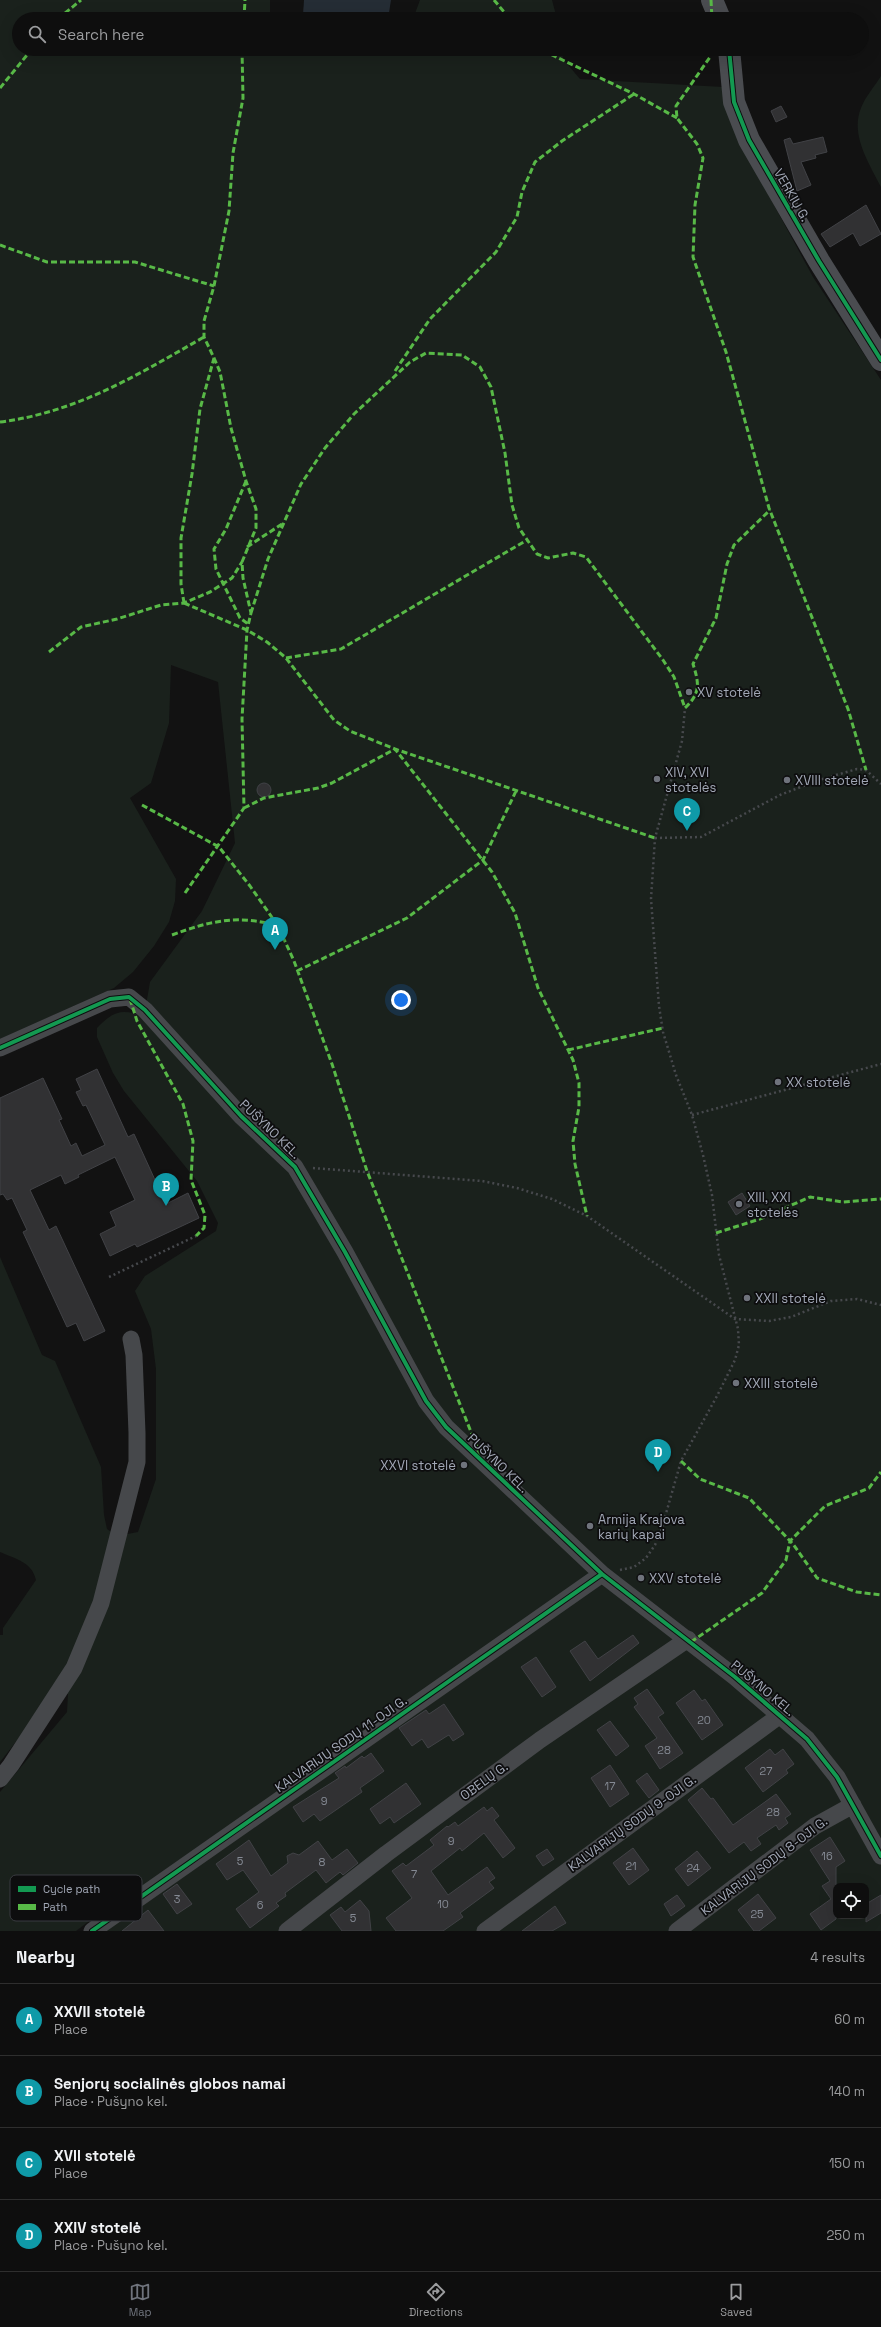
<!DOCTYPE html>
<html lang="en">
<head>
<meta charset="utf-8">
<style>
  body { margin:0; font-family:"Space Grotesk",sans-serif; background:#171717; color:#f1f3f6 }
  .controls { position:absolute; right:12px; bottom:12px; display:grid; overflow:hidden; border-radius:8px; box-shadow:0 4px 16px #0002 }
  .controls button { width:36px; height:36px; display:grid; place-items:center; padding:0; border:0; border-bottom:1px solid #2e2e2e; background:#0e0e0e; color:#f1f3f6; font:20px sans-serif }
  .you { position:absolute; left:401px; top:1000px; width:14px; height:14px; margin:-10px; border:3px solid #fff; border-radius:50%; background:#1a73e8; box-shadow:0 0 0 6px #1a73e833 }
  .badge { display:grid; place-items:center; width:26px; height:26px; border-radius:50%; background:#6f737c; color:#fff; font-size:13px; font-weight:700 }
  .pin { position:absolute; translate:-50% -33px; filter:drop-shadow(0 1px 2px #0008) }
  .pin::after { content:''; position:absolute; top:21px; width:14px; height:12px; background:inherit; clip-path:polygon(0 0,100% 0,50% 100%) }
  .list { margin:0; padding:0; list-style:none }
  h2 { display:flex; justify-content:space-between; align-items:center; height:52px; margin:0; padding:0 16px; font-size:17px }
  h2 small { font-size:13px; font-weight:400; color:#9b9c9e }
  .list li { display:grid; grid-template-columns:26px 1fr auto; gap:12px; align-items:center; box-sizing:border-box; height:72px; padding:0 16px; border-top:1px solid #2e2e2e }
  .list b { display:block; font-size:15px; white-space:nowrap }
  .list p { margin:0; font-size:13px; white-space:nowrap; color:#9b9c9e }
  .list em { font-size:13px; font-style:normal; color:#9b9c9e }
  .icon { flex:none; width:22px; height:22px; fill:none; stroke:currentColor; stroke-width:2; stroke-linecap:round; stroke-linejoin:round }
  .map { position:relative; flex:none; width:881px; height:1931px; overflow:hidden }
  .search { position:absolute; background:#0e0e0e; box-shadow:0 4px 16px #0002; left:12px; right:12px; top:12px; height:44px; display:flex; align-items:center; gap:10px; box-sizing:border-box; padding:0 14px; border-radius:22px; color:#9b9c9e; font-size:15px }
  .sheet { height:340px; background:#0e0e0e }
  nav { display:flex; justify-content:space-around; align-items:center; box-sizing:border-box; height:56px; border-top:1px solid #2e2e2e; background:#0e0e0e; font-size:11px; color:#9b9c9e }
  nav a { display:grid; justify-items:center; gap:2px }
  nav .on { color:#6f737c }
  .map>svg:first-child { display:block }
</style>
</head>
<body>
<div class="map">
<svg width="881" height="1931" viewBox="0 0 881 1931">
  <rect width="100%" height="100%" fill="#121212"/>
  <path fill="#1a211c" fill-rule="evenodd" d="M0 0H270V19H19V49H562L563 59 580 79 723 87 742 146 813 277 881 380V1931H102L92 1919 76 1931H0V1792L67 1712 68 1694 56 1691 0 1762V1635H3V1628L36 1580C32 1562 16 1559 0 1552V1257L42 1355 55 1361 101 1467 104 1515 107 1529 117 1536 138 1532 156 1479V1369L151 1329 135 1291 145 1276 216 1231 218 1223 197 1181 124 1091 113 1073 97 1037V1028C113 1011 123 1008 144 1017L150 982 202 911 235 843 218 682 171 665 169 723 151 783 130 798 176 879 175 901 169 922 154 946 133 972 114 988 0 1039ZM836 1886H866V1916H836Z
    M420 0H552L557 19H413Z
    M881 76V187C869 163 850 135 861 108 865 97 875 86 881 76Z"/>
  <path fill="#252d35" d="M304 0H391L388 19 303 15Z"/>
  <path fill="#313133" stroke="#414246" d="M781 106 787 117 776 122 771 111Z
    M823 137 827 152 815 155 816 158 801 162 811 185 797 191 784 140 790 138 793 144Z
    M866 205 881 234 860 246 853 233 830 247 821 234Z
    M257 790a7 7 0 1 1 14 0a7 7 0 1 1-14 0Z
    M97 1069 128 1137 134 1134 166 1204 188 1193 199 1218 137 1247 135 1244 110 1256 100 1234 116 1226 110 1212 135 1200 115 1157 78 1175 79 1177 65 1184 61 1175 30 1190 49 1230 56 1226 105 1331 84 1341 76 1323 67 1327 23 1232 27 1230 12 1198 7 1200 3 1194 0 1195V1098L43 1078 62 1119 59 1120 71 1146 76 1143 82 1156 105 1145 86 1105 83 1106 76 1092 81 1090 76 1079Z
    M742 1193 750 1206 736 1215 728 1202Z
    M633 1635 639 1643 590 1681 570 1651 585 1641 598 1659Z
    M536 1657 556 1687 542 1697 521 1667Z
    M647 1689 664 1713 658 1717 683 1753 660 1769 645 1746 657 1738 634 1707 638 1704 634 1698Z
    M694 1690 702 1701 705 1699 723 1725 702 1740 676 1703Z
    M444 1704 464 1734 453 1741 449 1735 447 1736 428 1748 422 1739 412 1746 399 1728 426 1710 429 1714Z
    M610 1721 629 1746 616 1756 597 1730Z
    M770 1749 775 1755 783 1749 794 1764 786 1770 788 1773 763 1792 745 1768Z
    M371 1753 384 1771 360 1788 362 1792 320 1821 314 1814 303 1822 293 1807 339 1778 335 1773 345 1766 346 1768 362 1756 364 1758Z
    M610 1765 629 1794 610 1807 591 1778Z
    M647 1773 659 1790 649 1798 636 1781Z
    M406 1783 421 1804 394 1823 390 1817 380 1824 370 1809Z
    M702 1788 711 1799 713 1798 733 1825 776 1794 791 1814 785 1818 788 1823 779 1830 776 1825 757 1838 761 1844 751 1851 744 1842 729 1853 688 1800Z
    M484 1807 487 1811 492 1807 499 1816 494 1820 515 1848 503 1858 484 1833 462 1851 460 1848 431 1871 448 1895 487 1867 495 1878 489 1882 494 1888 460 1913 463 1917 443 1931H396L386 1918 412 1898 392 1871 403 1863 406 1866 434 1845 430 1840 447 1826 448 1827 455 1822 458 1826Z
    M830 1837 845 1861 836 1867V1919L821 1930 810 1914 831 1899 822 1886 830 1881 810 1850Z
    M249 1840 271 1876 288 1863 287 1856 293 1853 299 1855 318 1841 332 1860 347 1849 358 1863 343 1875 340 1872 326 1883 316 1870 285 1893 286 1896 276 1903 279 1906 250 1928 236 1909 259 1892 243 1870 227 1880 216 1864Z
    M633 1848 649 1870 629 1885 613 1863Z
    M547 1849 554 1859 543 1866 536 1856Z
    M697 1851 711 1868 688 1886 675 1869Z
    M177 1884 192 1904 177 1914 163 1894Z
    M758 1894 776 1918 759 1931H754L738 1910Z
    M677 1895 685 1906 671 1916 664 1904Z
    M881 1895V1913L866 1922V1904Z
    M360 1900 369 1911 371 1931H342L330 1915 341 1907 345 1912Z
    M555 1906 566 1923 552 1931H522Z
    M148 1910 164 1931H122Z"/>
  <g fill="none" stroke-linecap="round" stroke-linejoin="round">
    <path stroke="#47494d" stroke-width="2.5" stroke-dasharray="2 3" stroke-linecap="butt" d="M655 838 701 837 780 795 819 780 857 769 866 770 881 784
      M692 1115 881 1064
      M313 1168 482 1181 517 1188 552 1199 587 1216 735 1319 769 1321 791 1317 831 1301 857 1299 881 1305
      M109 1277 196 1236
      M620 1570 634 1567 646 1558 655 1545 661 1531 681 1461 717 1396 735 1360 739 1345 738 1329 719 1255 712 1195 703 1155 692 1115 676 1075 663 1032 659 1006 651 899 655 838 682 741 685 708"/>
    <path stroke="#46484b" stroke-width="17" d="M0 1048 110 999 129 997 145 1010 241 1116 295 1167 345 1252 426 1401 446 1427 602 1574 735 1677 807 1739 837 1777 881 1856
      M0 1779 11 1765 74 1668 101 1603 137 1462V1433L134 1355 131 1339
      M92 1931 602 1574
      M287 1931 386 1854 540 1740 688 1639
      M485 1931 779 1716
      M677 1931 815 1826 853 1805"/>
    <path stroke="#4a4c50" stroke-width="22" d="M712 0 720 19
      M729 49 734 102 749 140 819 261 881 360"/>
    <path stroke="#58b947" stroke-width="3" stroke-dasharray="6 3" stroke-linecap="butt" d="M494 0 510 19
      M711 0 712 19
      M58 19 81 0
      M244 19 245 0
      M544 49 552 55 634 94 677 118
      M711 49 710 57 676 106 677 118 697 144 703 158 695 205 693 257 726 352 769 508 848 709 866 770
      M0 88 32 49
      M0 245 47 262H135L214 286
      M395 371 430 319 496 252 517 217 522 192 535 162 562 141 634 94
      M0 422C78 412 137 375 204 337
      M246 481 226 529 214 549 216 569 240 618 248 624
      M247 547 282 524
      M184 603 181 584V538L192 474 200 409 214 358 204 337V321L214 286 229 211 233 153 243 98 242 49
      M184 603 247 630 267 642 286 658 334 720 350 731 395 749 655 838
      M251 613 268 559 301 484 325 448 354 414 410 362 426 353 462 355 480 367 491 387 505 453 512 505 519 528 537 554 548 558 573 553 586 557 663 660 674 677 685 708C701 693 699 683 693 664L716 618 727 564 734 545 770 510
      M49 652 81 627 117 619 161 605 184 603 210 592 232 578 242 562
      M286 658 341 649 527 540
      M142 805 219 847 250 886 278 926 294 961 332 1064 367 1171 481 1457
      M244 808 264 798 318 788 332 783 395 749 492 872 515 913 538 988 573 1060 579 1083V1107L573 1141 575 1164 587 1216
      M185 893 244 808 242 719 247 630 251 613 243 578 242 562 256 528V509L246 481 231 428 220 372 214 358
      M172 935C210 921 238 914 278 926
      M297 971 407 918 483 860 516 791
      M130 999 137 1021 183 1104 193 1141 191 1180 205 1215 204 1228 196 1236
      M568 1050 663 1028
      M716 1233 760 1219 810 1197 843 1202 881 1199
      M681 1461 700 1479 749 1498 793 1544 817 1578 857 1592 881 1595
      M691 1642 762 1593 786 1560 790 1541 825 1506 869 1488 881 1472"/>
    <g stroke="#0d0d0e" stroke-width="6">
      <path id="cycleway" d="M729 49 734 102 749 140 819 261 881 360
        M0 1048 110 999 129 997 145 1010 241 1116 295 1167 345 1252 426 1401 446 1427 602 1574 735 1677 807 1739 837 1777 881 1856
        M92 1931 602 1574"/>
    </g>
    <use href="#cycleway" stroke="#139951" stroke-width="4"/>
  </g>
  <g fill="#6f737c" stroke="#0d0d0e" stroke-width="1.5">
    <circle cx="689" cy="692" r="4"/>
    <circle cx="657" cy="779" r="4"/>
    <circle cx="787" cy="780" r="4"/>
    <circle cx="778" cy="1082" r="4"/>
    <circle cx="739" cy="1204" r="4"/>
    <circle cx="747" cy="1298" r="4"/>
    <circle cx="736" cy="1383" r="4"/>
    <circle cx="464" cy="1465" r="4"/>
    <circle cx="590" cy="1526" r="4"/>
    <circle cx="641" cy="1578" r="4"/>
  </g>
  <g text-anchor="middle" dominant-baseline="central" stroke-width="3.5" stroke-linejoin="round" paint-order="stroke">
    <g font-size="11" fill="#858a94">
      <text x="704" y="1720">20</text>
      <text x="664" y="1750">28</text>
      <text x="766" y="1771">27</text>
      <text x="610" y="1786">17</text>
      <text x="324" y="1801">9</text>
      <text x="773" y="1812">28</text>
      <text x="451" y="1841">9</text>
      <text x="827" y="1856">16</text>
      <text x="240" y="1861">5</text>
      <text x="322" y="1862">8</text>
      <text x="631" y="1866">21</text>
      <text x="693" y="1868">24</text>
      <text x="414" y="1874">7</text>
      <text x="177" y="1899">3</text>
      <text x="443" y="1904">10</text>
      <text x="260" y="1905">6</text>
      <text x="757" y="1914">25</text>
      <text x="353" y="1918">5</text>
    </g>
    <g font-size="13" fill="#a1a7b5" stroke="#0d0d0e">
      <text transform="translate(792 195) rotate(60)">VERKIŲ G.</text>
      <text transform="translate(270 1129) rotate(44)">PUŠYNO KEL.</text>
      <text transform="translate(498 1463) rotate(44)">PUŠYNO KEL.</text>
      <text transform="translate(763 1688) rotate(40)">PUŠYNO KEL.</text>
      <text transform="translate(341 1744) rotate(-35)">KALVARIJŲ SODŲ 11-OJI G.</text>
      <text transform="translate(484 1781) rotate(-36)">OBELŲ G.</text>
      <text transform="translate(632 1823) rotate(-36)">KALVARIJŲ SODŲ 9-OJI G.</text>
      <text transform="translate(764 1866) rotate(-37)">KALVARIJŲ SODŲ 8-OJI G.</text>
    </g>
    <g font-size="13" fill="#a1a7b5" stroke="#0d0d0e" text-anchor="start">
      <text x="697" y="692">XV stotelė</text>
      <text x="665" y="772">XIV, XVI<tspan x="665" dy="15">stotelės</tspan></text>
      <text x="795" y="780">XVIII stotelė</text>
      <text x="786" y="1082">XX stotelė</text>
      <text x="747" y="1197">XIII, XXI<tspan x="747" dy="15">stotelės</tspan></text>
      <text x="755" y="1298">XXII stotelė</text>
      <text x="744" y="1383">XXIII stotelė</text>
      <text x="456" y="1465" text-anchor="end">XXVI stotelė</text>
      <text x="598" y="1519">Armija Krajova<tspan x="598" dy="15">karių kapai</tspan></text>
      <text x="649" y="1578">XXV stotelė</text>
    </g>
  </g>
  <rect x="10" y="1875" width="132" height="46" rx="6" fill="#0d0d0e" stroke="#393b40" stroke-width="1"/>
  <rect x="18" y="1886" width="18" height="6" fill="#139951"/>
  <rect x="18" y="1904" width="18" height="6" fill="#58b947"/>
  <g font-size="11" fill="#a1a7b5">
    <text x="43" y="1893">Cycle path</text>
    <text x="43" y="1911">Path</text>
  </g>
</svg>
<div class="controls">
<button><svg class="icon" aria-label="locate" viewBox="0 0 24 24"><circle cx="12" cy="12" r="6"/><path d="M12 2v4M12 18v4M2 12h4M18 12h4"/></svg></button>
</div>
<div class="you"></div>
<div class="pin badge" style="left:275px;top:950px;background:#0f9aa8">A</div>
<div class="pin badge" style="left:166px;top:1206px;background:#0f9aa8">B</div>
<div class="pin badge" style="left:687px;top:831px;background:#0f9aa8">C</div>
<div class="pin badge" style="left:658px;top:1472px;background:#0f9aa8">D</div>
<div class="search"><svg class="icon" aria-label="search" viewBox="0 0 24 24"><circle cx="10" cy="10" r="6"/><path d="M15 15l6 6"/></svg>Search here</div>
</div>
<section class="sheet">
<h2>Nearby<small>4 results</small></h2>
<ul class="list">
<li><span class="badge" style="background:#0f9aa8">A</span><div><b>XXVII stotelė</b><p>Place</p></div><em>60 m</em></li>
<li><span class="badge" style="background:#0f9aa8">B</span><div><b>Senjorų socialinės globos namai</b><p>Place · Pušyno kel.</p></div><em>140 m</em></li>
<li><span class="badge" style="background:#0f9aa8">C</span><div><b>XVII stotelė</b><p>Place</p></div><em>150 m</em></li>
<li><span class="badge" style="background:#0f9aa8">D</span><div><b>XXIV stotelė</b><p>Place · Pušyno kel.</p></div><em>250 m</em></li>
</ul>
</section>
<nav>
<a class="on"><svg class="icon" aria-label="map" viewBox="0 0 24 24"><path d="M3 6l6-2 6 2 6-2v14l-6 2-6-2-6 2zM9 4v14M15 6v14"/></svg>Map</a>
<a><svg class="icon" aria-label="directions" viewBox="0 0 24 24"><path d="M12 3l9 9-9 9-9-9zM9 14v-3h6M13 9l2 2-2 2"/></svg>Directions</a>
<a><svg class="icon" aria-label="saved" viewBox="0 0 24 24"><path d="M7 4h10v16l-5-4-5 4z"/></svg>Saved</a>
</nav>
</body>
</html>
